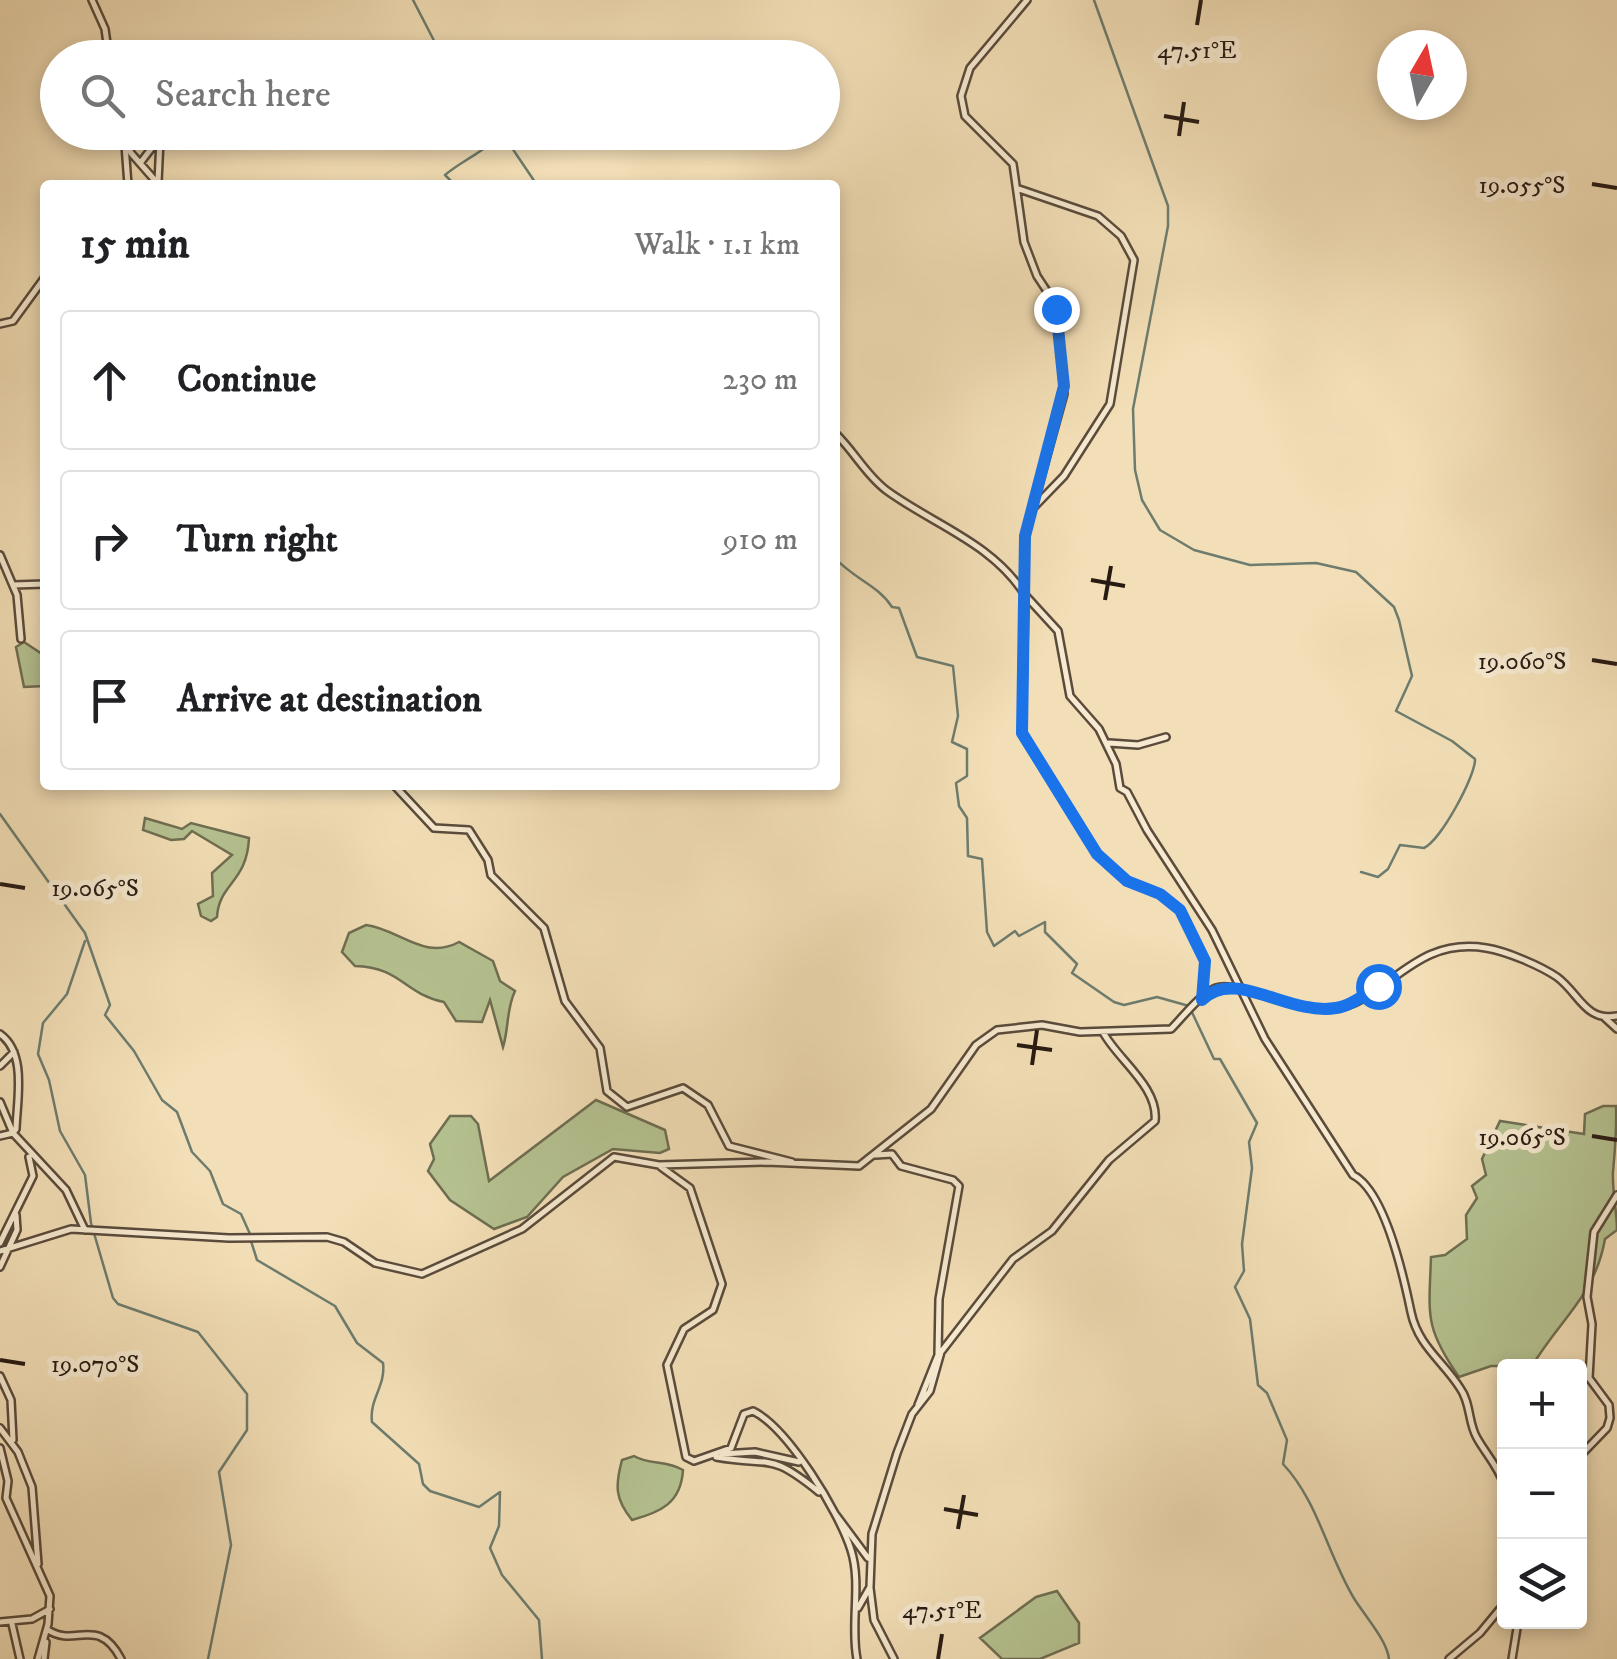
<!DOCTYPE html>
<html lang="en">
<head>
<meta charset="utf-8">
<style>
  body { margin:0; font-family:"IM FELL DW Pica",serif; background:#f6f6f6; color:#202124 }
  .controls { position:absolute; right:30px; bottom:30px; display:grid; overflow:hidden; border-radius:10px; box-shadow:0 5px 15px #0003 }
  .controls button { width:90px; height:90px; display:grid; place-items:center; padding:0; border:0; border-bottom:2px solid #e0e0e0; background:#fff; color:#202124; font:50px sans-serif }
  .compass { position:absolute; left:1377px; top:30px; width:90px; height:90px; border-radius:50%; background:#fff; box-shadow:0 5px 15px #0003; rotate:9deg }
  .stop { position:absolute; width:30px; height:30px; margin:-22px; border:8px solid #1a73e8; border-radius:50%; background:#fff }
  .stop.end { background:#1a73e8; border-color:#fff; box-shadow:0 2px 10px #0008 }
  .list { margin:0; padding:0; list-style:none }
  h2 { display:flex; justify-content:space-between; align-items:center; height:130px; margin:0; padding:0 40px; font-size:42px }
  h2 small { font-size:32px; font-weight:400; color:#757577 }
  .list li { display:grid; grid-template-columns:65px 1fr auto; gap:30px; align-items:center; box-sizing:border-box; height:140px; margin:0 20px 20px; padding:0 20px; border:2px solid #e0e0e0; border-radius:10px }
  .list b { display:block; font-size:38px; white-space:nowrap }
  .list em { font-size:32px; font-style:normal; color:#757577 }
  .icon { flex:none; width:55px; height:55px; fill:none; stroke:currentColor; stroke-width:2; stroke-linecap:round; stroke-linejoin:round }
  .map { position:relative; flex:none; width:1617px; height:1659px; overflow:hidden }
  .search { position:absolute; background:#fff; box-shadow:0 5px 15px #0003; left:40px; top:40px; width:800px; height:110px; display:flex; align-items:center; gap:25px; box-sizing:border-box; padding:0 35px; border-radius:55px; color:#757577; font-size:38px }
  .panel { position:absolute; background:#fff; box-shadow:0 5px 15px #0003; left:40px; top:180px; width:800px; height:610px; border-radius:10px }
  .map>svg:first-child { display:block }
</style>
</head>
<body>
<div class="map">
<svg width="1617" height="1659" viewBox="0 0 1617 1659">
  <rect width="100%" height="100%" fill="#f3dfb7"/>
  <filter id="stains"><feTurbulence type="fractalNoise" baseFrequency=".002" numOctaves="4"/><feColorMatrix values="0 0 0 0 .2 0 0 0 0 .09 0 0 0 0 .02 0 0 0 .5 -.17"/></filter>
  <radialGradient id="worn" r=".72"><stop offset=".6" stop-color="#630" stop-opacity="0"/><stop offset="1" stop-color="#630" stop-opacity=".3"/></radialGradient>
  <path fill="#b6c392" stroke="#6e6e52" stroke-width="2.5" d="M24 642 45 656V686L24 687 16 647Z
    M145 818 182 829 191 823 249 838C247 883 219 883 217 917L211 921 201 916 198 904 213 896 212 873 232 855 192 831 184 839 171 840 143 830Z
    M366 925C399 929 424 961 459 942L493 961 500 981 515 991C506 1010 509 1028 503 1047L490 1000 482 1022 456 1021 444 1002C404 994 401 967 355 966L342 952 349 933Z
    M596 1100 665 1130 669 1149 660 1153 613 1149 563 1177 527 1217 494 1229 450 1200 428 1171 434 1159 430 1144 450 1116H471L478 1124 489 1181Z
    M1603 1106H1616C1617 1129 1615 1150 1613 1172 1612 1190 1617 1212 1617 1230L1605 1239C1595 1296 1560 1319 1532 1366H1491L1459 1377C1424 1327 1429 1315 1431 1257L1445 1255 1467 1239 1466 1215 1477 1198 1472 1186 1486 1175 1482 1159 1500 1121 1584 1134 1585 1114Z
    M634 1456C649 1465 666 1460 683 1470 681 1503 661 1512 632 1520 615 1499 615 1486 622 1460Z
    M1057 1591 1079 1623V1643L1040 1659H1002L980 1638 1036 1597Z"/>
  <g fill="none" stroke-linecap="round" stroke-linejoin="round">
    <path stroke="#6d7c6e" stroke-width="2.5" d="M413 0 443 58
      M1094 0 1168 206V226L1133 409 1135 470 1142 500 1160 530 1194 550 1250 565 1316 563 1356 572 1394 607 1399 620 1412 676 1396 711 1452 741 1475 759C1476 775 1441 840 1424 848L1400 845 1388 869 1378 877 1361 872
      M502 133 537 185
      M455 185 445 175C462 160 486 152 501 132
      M835 558C854 579 878 585 892 607L899 608 917 657 953 666 958 716 952 742 967 749V776L956 783 959 806 967 818 968 856 982 859 987 932 994 946 1015 931 1019 936 1045 922V932L1077 964 1072 973 1114 1002 1124 1005 1157 997 1189 1006 1214 1059H1220L1257 1123 1249 1142 1252 1168 1242 1244 1244 1271 1235 1287 1250 1319 1258 1385 1267 1393 1287 1440 1283 1464C1318 1501 1328 1556 1355 1600 1366 1617 1387 1641 1389 1659
      M0 814 85 933 110 1005 105 1015 134 1051 162 1100 177 1112 192 1152 210 1171 223 1204 241 1214 250 1234
      M85 941 67 994 43 1023 38 1054 49 1080 60 1131 85 1175 91 1223 113 1298 118 1304 198 1332 247 1394V1430L219 1472 231 1545 208 1659
      M251 1241 257 1260 335 1306 357 1343 383 1363C386 1386 369 1399 372 1422L419 1464 423 1484 430 1491 479 1507 500 1492 499 1526 490 1548 502 1575 539 1620 542 1659"/>
    <g stroke="#5a4b3c" stroke-width="10">
      <path id="street" d="M92 0 105 29 109 58
        M1027 0 970 68 961 96 965 116 1013 164 1024 242 1037 276 1056 305 1058 322 1064 394 1025 535V595L1058 631 1070 696 1099 729 1116 764 1120 788 1127 792 1147 830 1212 930 1265 1039 1353 1175C1385 1191 1404 1278 1411 1312 1418 1346 1443 1361 1460 1388 1471 1403 1468 1423 1477 1438 1486 1454 1497 1465 1504 1484
        M123 132 131 153 159 185
        M125 145 128 185
        M141 162 157 141 220 132
        M158 182 160 140
        M1019 189 1098 216 1121 236 1134 260 1110 404 1064 476 1034 507
        M0 324 13 321 45 277
        M835 433C854 451 865 474 886 490 932 524 993 543 1025 595L1022 733 1097 854 1127 881 1160 894 1180 910 1205 961 1202 997
        M0 555 17 595 21 639
        M13 585 45 584
        M1109 743 1138 745 1166 737
        M394 785 434 828 469 830 488 860 491 875 544 928 565 1001 600 1048 607 1091 627 1107 683 1088 708 1105 729 1146 792 1162
        M1605 1018 1617 1029
        M0 1034C27 1053 17 1099 16 1129L13 1133
        M0 1066 14 1052
        M0 1102 13 1133 66 1190 85 1230
        M0 1136 13 1133
        M876 1155 892 1154 901 1166 953 1180 959 1186 939 1299 938 1355 918 1405
        M661 1167 690 1188 722 1284 713 1310 684 1329 667 1365 686 1457 694 1461 731 1448 744 1414 753 1411C788 1428 839 1512 851 1550 862 1584 850 1624 857 1659
        M0 1243 33 1176 29 1157
        M0 1251 71 1229 229 1238 327 1237 344 1242 375 1263 422 1274 522 1229 614 1157 659 1165 767 1162 859 1166 931 1109 976 1045 997 1030 1042 1025 1080 1032 1171 1029C1183 1017 1200 994 1216 988 1237 980 1296 1013 1333 1009 1387 1002 1412 936 1486 948 1506 951 1541 966 1557 977 1579 993 1585 1022 1617 1016
        M0 1267 17 1230 16 1215
        M0 1376 11 1400 13 1440
        M0 1428 18 1452 32 1487 38 1564
        M0 1448 8 1481 6 1498 50 1596 48 1624 38 1659
        M722 1454 755 1452 799 1462
        M1580 1456 1607 1428 1610 1418 1609 1405 1589 1378 1592 1324 1587 1297 1594 1232 1617 1195
        M716 1457C773 1467 768 1451 819 1492
        M836 1515 868 1558
        M870 1588 874 1620 894 1659
        M858 1608 870 1587 872 1534 897 1453 912 1414 930 1391 941 1352 1013 1259 1052 1231 1109 1160 1155 1121C1159 1087 1117 1059 1103 1032
        M0 1622 32 1619 50 1609
        M12 1624 20 1659
        M48 1630C75 1648 98 1615 121 1659
        M44 1659 46 1642
        M1449 1659 1480 1633 1504 1604
        M1512 1659 1518 1622"/>
    </g>
    <use href="#street" stroke="#f7ead0" stroke-width="5"/>
  </g>
  <g fill="none" stroke-linecap="round" stroke-linejoin="round">
    <path stroke="#1a73e8" stroke-width="12" d="M1056 309 1064 386 1025 536 1022 733 1097 854 1127 881 1160 894 1180 910 1205 961 1202 1000C1235 967 1287 1016 1336 1008 1351 1006 1365 994 1378 986"/>
  </g>
  <path fill="none" stroke="#271a13" stroke-width="4" d="M1197 25 1201 0M1164 116 1199 122M1179 136 1184 102M1592 184 1617 188M1091 580 1125 586M1105 600 1111 566M1592 660 1617 664M0 884 25 888M1017 1045 1052 1050M1032 1065 1037 1030M1592 1136 1617 1140M0 1360 25 1364M944 1509 978 1515M958 1529 964 1495M938 1659 942 1634"/>
  <g font-size="25" text-anchor="middle" fill="#271a13" stroke="#f7ead0" stroke-width="10" stroke-linejoin="round" paint-order="stroke">
    <text x="1197" y="58">47.51°E</text>
    <text x="1522" y="193">19.055°S</text>
    <text x="1522" y="669">19.060°S</text>
    <text x="95" y="896">19.065°S</text>
    <text x="1522" y="1145">19.065°S</text>
    <text x="95" y="1372">19.070°S</text>
    <text x="942" y="1618">47.51°E</text>
  </g>
  <rect width="100%" height="100%" filter="url(#stains)"/>
  <rect width="100%" height="100%" fill="url(#worn)"/>
</svg>
<div class="controls">
<button>+</button>
<button>−</button>
<button><svg class="icon" aria-label="layers" viewBox="0 0 24 24"><path d="M12 4l9 5-9 5-9-5zM3 14l9 5 9-5"/></svg></button>
</div>
<svg class="compass" viewBox="-18 -18 36 36"><path d="M0-13l5 13h-10z" fill="#e53935"/><path d="M0 13l5-13h-10z" fill="#757577"/></svg>
<div class="stop" style="left:1378px;top:986px"></div>
<div class="stop end" style="left:1056px;top:309px"></div>
<div class="search"><svg class="icon" aria-label="search" viewBox="0 0 24 24"><circle cx="10" cy="10" r="6"/><path d="M15 15l6 6"/></svg>Search here</div>
<section class="panel">
<h2>15 min<small>Walk · 1.1 km</small></h2>
<ul class="list">
<li><svg class="icon" aria-label="ahead" viewBox="0 0 24 24"><path d="M12 20V5M6 11l6-6 6 6"/></svg><div><b>Continue</b></div><em>230 m</em></li>
<li><svg class="icon" aria-label="right" viewBox="0 0 24 24"><path d="M7 20v-9h11M14 6l5 5-5 5"/></svg><div><b>Turn right</b></div><em>910 m</em></li>
<li><svg class="icon" aria-label="arrive" viewBox="0 0 24 24"><path d="M6 21V4h12l-3 4 3 4H6"/></svg><div><b>Arrive at destination</b></div></li>
</ul>
</section>
</div>
</body>
</html>
